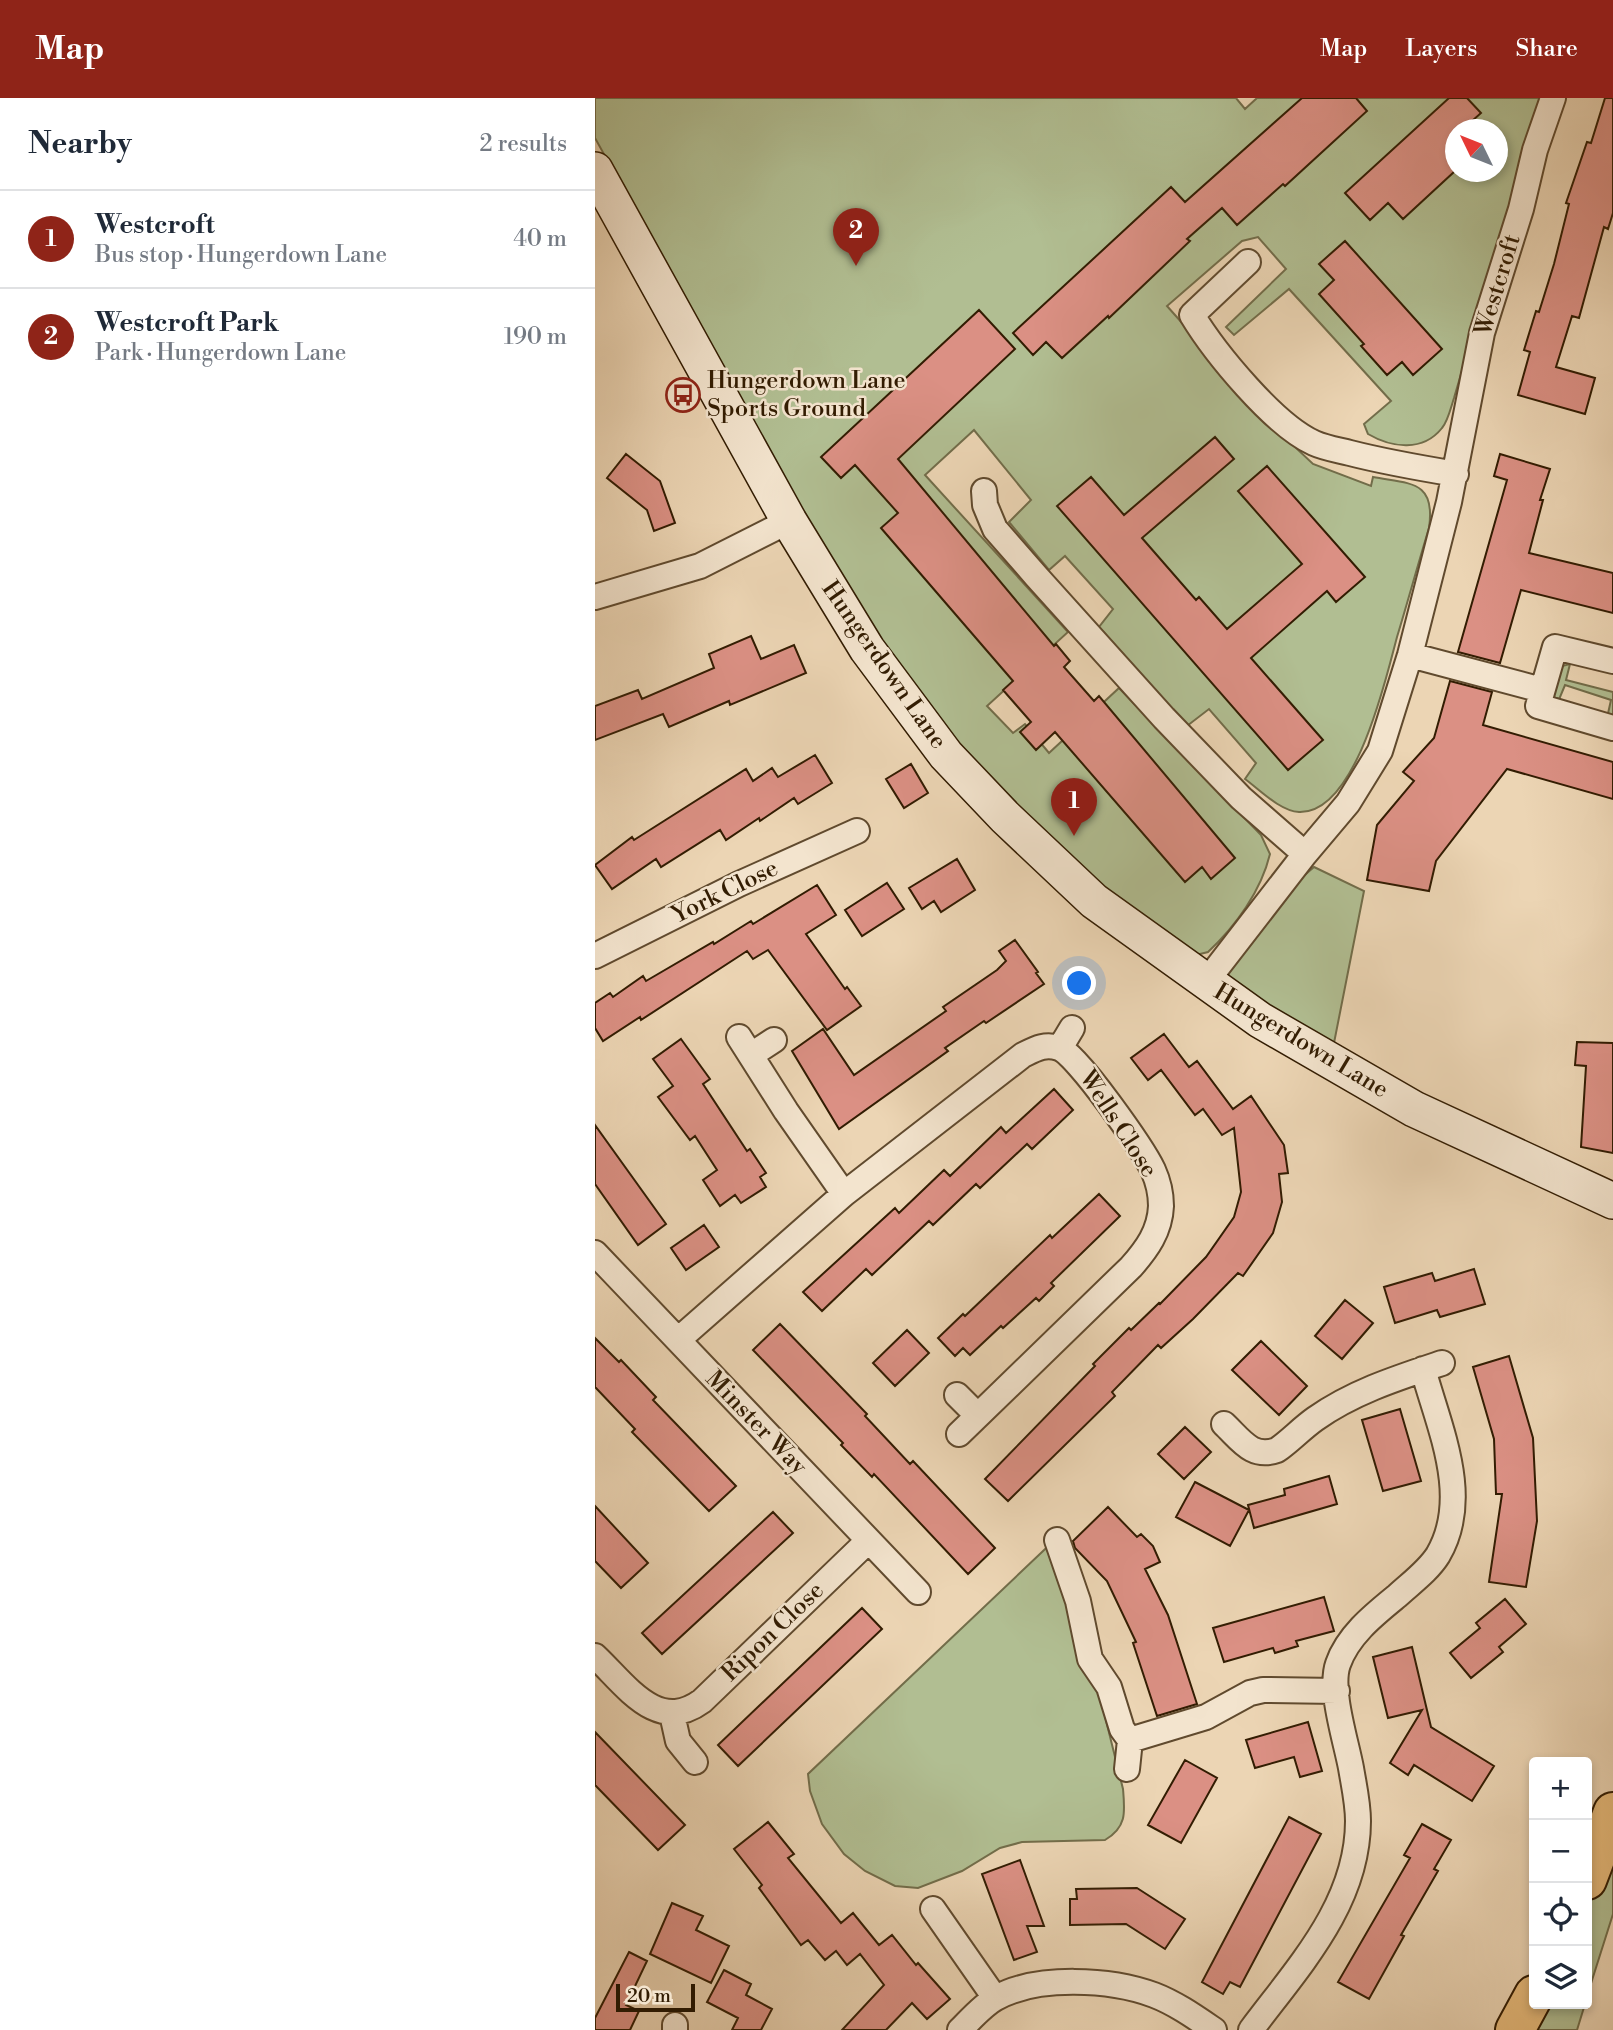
<!DOCTYPE html>
<html lang="en">
<head>
<meta charset="utf-8">
<style>
  body { margin:0; font-family:"Libre Bodoni",serif; background:#f6f6f7; color:#1f2937 }
  .controls { position:absolute; right:21px; bottom:21px; display:grid; overflow:hidden; border-radius:7px; box-shadow:0 4px 10px #0003 }
  .controls button { width:63px; height:63px; display:grid; place-items:center; padding:0; border:0; border-bottom:2px solid #e0e1e3; background:#fff; color:#1f2937; font:35px sans-serif }
  .compass { position:absolute; left:850px; top:21px; width:63px; height:63px; border-radius:50%; background:#fff; box-shadow:0 4px 10px #0003; rotate:313deg }
  .scale { position:absolute; left:21px; bottom:18px; width:79px; box-sizing:border-box; padding-left:7px; border:4px solid #321c02; border-top:0; font-size:19px; line-height:24px; white-space:nowrap; color:#321c02; -webkit-text-stroke:5px #f3e4ce; paint-order:stroke }
  .you { position:absolute; left:485px; top:886px; width:24px; height:24px; margin:-18px; border:5px solid #fff; border-radius:50%; background:#1a73e8; box-shadow:0 0 0 10px #1a73e833 }
  .badge { display:grid; place-items:center; width:46px; height:46px; border-radius:50%; background:#8f2418; color:#fff; font-size:23px; font-weight:700 }
  .pin { position:absolute; translate:-50% -58px; filter:drop-shadow(0 2px 4px #0008) }
  .pin::after { content:''; position:absolute; top:37px; width:24px; height:21px; background:inherit; clip-path:polygon(0 0,100% 0,50% 100%) }
  .list { margin:0; padding:0; list-style:none }
  h2 { display:flex; justify-content:space-between; align-items:center; height:91px; margin:0; padding:0 28px; font-size:30px }
  h2 small { font-size:23px; font-weight:400; color:#747a83 }
  .list li { display:grid; grid-template-columns:46px 1fr auto; gap:21px; align-items:center; box-sizing:border-box; height:98px; padding:0 28px; border-top:2px solid #e0e1e3 }
  .list b { display:block; font-size:26px; white-space:nowrap }
  .list p { margin:0; font-size:23px; white-space:nowrap; color:#747a83 }
  .list em { font-size:23px; font-style:normal; color:#747a83 }
  .icon { flex:none; width:38px; height:38px; fill:none; stroke:currentColor; stroke-width:2; stroke-linecap:round; stroke-linejoin:round }
  .map { position:relative; flex:none; width:1018px; height:1932px; overflow:hidden }
  header { display:flex; align-items:center; gap:42px; box-sizing:border-box; height:98px; padding:0 35px; background:#8f2418; color:#fff }
  header strong { font-size:33px }
  nav { display:flex; gap:38px; margin-inline-start:auto; font-size:24px }
  main { display:flex }
  aside { flex:1; background:#fff }
  .map>svg:first-child { display:block }
</style>
</head>
<body>
<header>
<strong>Map</strong>
<nav><a>Map</a><a>Layers</a><a>Share</a></nav>
</header>
<main>
<aside>
<h2>Nearby<small>2 results</small></h2>
<ul class="list">
<li><span class="badge">1</span><div><b>Westcroft</b><p>Bus stop · Hungerdown Lane</p></div><em>40 m</em></li>
<li><span class="badge">2</span><div><b>Westcroft Park</b><p>Park · Hungerdown Lane</p></div><em>190 m</em></li>
</ul>
</aside>
<div class="map">
<svg width="1018" height="1932" viewBox="0 0 1018 1932">
  <rect width="100%" height="100%" fill="#ecd5b4"/>
  <filter id="stains"><feTurbulence type="fractalNoise" baseFrequency=".00286" numOctaves="4"/><feColorMatrix values="0 0 0 0 .2 0 0 0 0 .09 0 0 0 0 .02 0 0 0 .5 -.17"/></filter>
  <radialGradient id="worn" r=".72"><stop offset=".6" stop-color="#630" stop-opacity="0"/><stop offset="1" stop-color="#630" stop-opacity=".3"/></radialGradient>
  <path fill="#b1be92" stroke="#726d4a" stroke-width="2" fill-rule="evenodd" d="M0 0H641L650 11 662 0H947L859 300C856 309 853 323 847 330 828 354 797 350 773 336L769 326 796 303 694 191 639 237 631 229 691 171 663 139 647 143 572 208 683 333 718 366 776 388 778 379C815 386 841 382 834 430 823 466 813 503 802 539 791 580 761 716 704 714 685 713 665 692 650 681L661 665 614 611 592 628 504 529 518 511 470 458 454 472 414 424 436 402 379 332 330 377 473 534 392 608 418 635 430 626 454 655 524 590 666 737 675 756C666 793 641 828 613 854L605 856H595L489 773 419 705 344 623 250 493 0 40ZM860 32H902V74H860Z
    M975 566 971 582 1018 594V620H1012L1016 602 970 587 963 604 957 595 967 568Z
    M719 769 769 793 738 950 633 881 634 871 704 782Z
    M465 1437 528 1691C530 1714 532 1729 510 1742L427 1744 405 1750 367 1773 323 1790 300 1788 270 1773 249 1756 227 1726 215 1693 213 1676Z
    M1018 1770V1816L992 1898V1801L1009 1775Z
    M944 1906H990L982 1932H932Z"/>
  <path fill="#db9084" stroke="#321c02" stroke-width="2" d="M707 0H761L772 13 690 88 688 86 642 127 627 110 592 141 595 143 514 220 513 218 467 260 451 244 438 257 418 235 576 89 590 104Z
    M854 0H872L886 15 867 32H860V73L808 121 793 105 775 122 750 95Z
    M1010 0H1018V115L1013 131 1009 129 984 220 977 218 961 269 1000 280 990 316 923 297 935 254 929 252 941 213 944 214 959 166 974 106 971 105 992 44 996 45Z
    M750 143 847 251 818 277 807 264 792 277 766 248 769 246 724 196 739 182 724 166Z
    M384 212 420 251 303 361 459 548 461 546 475 563 469 569 499 603 504 598 640 760 616 781 607 769 590 784 460 634 441 652 425 634 436 624 408 592 418 583 286 430 303 415 260 367 246 380 226 359Z
    M620 339 639 361 547 440 601 502 604 499 632 531 707 466 643 393 672 368 770 479 741 504 732 493 656 560 728 642 693 672 462 408 496 379 529 417Z
    M31 356 65 383 80 425 59 433 52 412 12 380Z
    M905 356 955 371 945 402H948L934 455 1018 475V515L926 492 905 565 863 554 912 382 899 378Z
    M156 538 166 561 199 547 211 575 135 607 134 603 74 629 68 616 0 642V608L43 592 47 601 119 570 114 556Z
    M855 583 897 594 888 627 1018 664V701L912 671 841 763 834 793 772 782 782 727 819 683 808 674 839 640Z
    M220 657 237 685 203 706 199 700 165 723 164 720 131 742 125 732 66 769 61 761 17 791 0 767 37 739 39 742 151 671 158 683 177 670 183 679Z
    M316 666 333 695 309 710 291 681Z
    M362 761 380 792 346 814 339 803 327 811 314 790Z
    M292 785 309 811 267 838 250 812Z
    M222 787 241 817 211 836 250 891 252 889 266 908 232 932 173 852 158 861 152 853 46 922 45 919 8 943 0 930V905L15 895 18 899 48 878 51 883 118 844 119 846 156 823 158 826Z
    M420 842 443 874 441 875 449 886 391 925 389 923 350 950 353 953 244 1031 197 953 228 931 259 977 351 913 348 909 402 872 411 863 404 853Z
    M569 936 594 969 602 963 638 1011 656 998 689 1047 693 1075 684 1076 687 1104 678 1135 648 1178 643 1175 598 1221 566 1250 563 1247 517 1294 520 1298 413 1403 390 1381 500 1268 498 1266 534 1230 536 1232 564 1205 565 1206 611 1159 639 1119 646 1094 639 1030 627 1037 608 1011 600 1017 566 972 553 982 536 960Z
    M86 941 115 981 108 986 152 1053 155 1051 171 1075 165 1079 171 1089 146 1105 140 1097 125 1108 108 1082 122 1072 100 1038 95 1042 63 999 78 988 58 961Z
    M982 944 1018 945V1055L986 1049 991 968 980 967Z
    M459 991 478 1012 437 1051 432 1046 385 1090 381 1086 338 1127 334 1123 277 1177 271 1171 227 1213 208 1194 300 1110 304 1115 349 1072 355 1078 406 1029 411 1035Z
    M0 1027 71 1126 43 1147 0 1086Z
    M504 1096 525 1118 456 1185 459 1188 444 1203 441 1200 408 1230 406 1228 375 1257 368 1250 360 1258 343 1240 368 1216 370 1218 455 1137 457 1140Z
    M109 1127 124 1149 91 1172 76 1150Z
    M879 1171 890 1206 845 1219 842 1212 800 1225 789 1189 837 1175 840 1183Z
    M750 1202 778 1225 747 1261 720 1238Z
    M185 1226 272 1316 270 1318 315 1366 318 1363 400 1450 373 1476 279 1376 277 1379 246 1347 248 1345 158 1252Z
    M312 1232 334 1255 300 1288 278 1265Z
    M0 1240 24 1264 26 1262 61 1299 58 1302 141 1388 114 1413 37 1334 40 1331 0 1289Z
    M666 1243 712 1288 684 1317 637 1272Z
    M914 1258 938 1340 942 1423 931 1489 894 1484 907 1396H901L899 1341 878 1269Z
    M805 1311 826 1383 788 1393 767 1322Z
    M590 1329 616 1354 589 1381 563 1356Z
    M734 1378 742 1406 659 1430 653 1407 690 1397 689 1391Z
    M600 1384 654 1412 635 1448 581 1419Z
    M0 1408 53 1465 26 1490 0 1463Z
    M513 1409 542 1439 546 1436 558 1448 565 1464 550 1471 573 1517 602 1606 562 1618 538 1545 541 1544 512 1483 480 1450 478 1443Z
    M178 1414 198 1435 67 1556 47 1535Z
    M729 1499 739 1533 701 1543 703 1548 680 1555 678 1550 629 1564 618 1530Z
    M910 1501 931 1526 904 1549 908 1554 876 1580 855 1555 885 1530 881 1525Z
    M267 1510 287 1531 143 1668 123 1647Z
    M817 1549 836 1629 899 1668 877 1703 819 1667 813 1677 795 1665 827 1612 793 1620 778 1559Z
    M713 1624 727 1673 705 1679 699 1659 660 1670 651 1642Z
    M0 1634 90 1727 63 1752 0 1687Z
    M590 1662 622 1680 586 1745 553 1727Z
    M694 1719 726 1736 645 1889 635 1884 628 1896 607 1884Z
    M173 1724 199 1756 193 1760 246 1825 258 1815 284 1847 297 1837 321 1867 323 1865 355 1901 332 1921 317 1905 291 1932H247L289 1887 265 1856 252 1867 241 1853 230 1862 213 1842 206 1847 164 1790 167 1787 139 1751Z
    M827 1726 856 1742 839 1771 843 1773 806 1837 809 1838 774 1901 743 1884 815 1760 809 1757Z
    M425 1762 449 1828H432L442 1854 419 1862 387 1776Z
    M542 1790 590 1821 570 1851 531 1826 475 1827V1801H482L481 1791Z
    M77 1805 108 1818 101 1832 134 1848 116 1885 55 1856Z
    M34 1854 52 1863 31 1907 44 1913 35 1932H0V1920Z
    M129 1872 156 1886 151 1897 177 1911 166 1932H137L143 1920 112 1904Z"/>
  <g fill="none" stroke-linecap="round" stroke-linejoin="round">
    <g stroke="#604a2e" stroke-width="28">
      <path id="street" d="M653 164 597 217C620 255 679 327 719 345 730 350 743 352 755 355 790 364 825 370 861 376
        M389 393 390 407 400 431 441 478 569 620 646 700 710 756
        M0 499 105 468 194 423
        M815 557 947 592
        M1018 563 960 549 943 608 1018 630
        M0 858 144 786 262 733
        M611 884 710 756 753 705 785 653 815 557 854 404 887 235 926 111 940 52 958 0
        M144 939 191 1013 249 1096
        M465 950 477 930
        M156 957 179 942
        M0 1155 323 1494
        M83 1242 249 1096 428 957C440 951 450 945 464 950 482 956 548 1051 558 1072 563 1083 566 1096 566 1108 565 1133 552 1151 536 1169L364 1336
        M362 1297 382 1317
        M629 1326C646 1342 657 1361 682 1352 695 1343 706 1331 720 1321 758 1294 802 1280 847 1265
        M462 1442 483 1503 495 1561 514 1589 527 1631 535 1642 611 1619 655 1595 668 1592 742 1593
        M0 1558C31 1587 62 1636 107 1603L273 1443
        M77 1616 83 1643 100 1664
        M532 1671 535 1642
        M338 1811 400 1900
        M80 1932V1927
        M365 1932C376 1921 388 1907 401 1900 442 1877 516 1881 559 1897 580 1905 600 1919 619 1932
        M656 1932C703 1869 763 1806 763 1723 763 1705 759 1688 756 1670 751 1643 734 1591 743 1566 753 1537 780 1516 802 1498 816 1485 833 1473 843 1457 877 1399 844 1330 828 1271"/>
    </g>
    <g stroke="#321c02" stroke-width="38">
      <path id="secondary" d="M0 72 194 423 272 551 351 657 410 719 499 803 665 922 819 1011 1018 1103"/>
    </g>
    <g stroke="#321c02" stroke-width="42">
      <path id="primary" d="M992 1782 1018 1714
        M920 1932 939 1897"/>
    </g>
    <use href="#street" stroke="#f3e4ce" stroke-width="24"/>
    <use href="#secondary" stroke="#f3e4ce" stroke-width="35"/>
    <use href="#primary" stroke="#e6ba7a" stroke-width="38"/>
  </g>
  <defs>
    <g id="bus-ring" transform="scale(1.75)"><circle r="9.5" fill="#f3e4ce" stroke="#8f2418" stroke-width="1.5"/><path d="M-5-6H5V4H4V6H2V4H-2V6H-4V4H-5ZM-3.5-4V0h7V-4ZM-3.5 1.2v1.5H-2V1.2ZM2 1.2v1.5H3.5V1.2Z" fill="#8f2418"/></g>
  </defs>
  <g fill-rule="evenodd">
    <use href="#bus-ring" x="88" y="297"/>
  </g>
  <g text-anchor="middle" dominant-baseline="central" stroke-width="5" stroke-linejoin="round" paint-order="stroke">
    <g font-size="24" fill="#321c02" stroke="#f3e4ce">
      <text transform="translate(903 187) rotate(-73)">Westcroft</text>
      <text transform="translate(289 567) rotate(55)">Hungerdown Lane</text>
      <text transform="translate(130 794) rotate(-26)">York Close</text>
      <text transform="translate(706 943) rotate(31)">Hungerdown Lane</text>
      <text transform="translate(523 1026) rotate(57)">Wells Close</text>
      <text transform="translate(161 1325) rotate(46)">Minster Way</text>
      <text transform="translate(178 1534) rotate(-44)">Ripon Close</text>
    </g>
    <g font-size="24" fill="#321c02" stroke="#f3e4ce" text-anchor="start">
      <text x="112" y="283">Hungerdown Lane<tspan x="112" dy="28">Sports Ground</tspan></text>
    </g>
  </g>
  <rect width="100%" height="100%" filter="url(#stains)"/>
  <rect width="100%" height="100%" fill="url(#worn)"/>
</svg>
<div class="controls">
<button>+</button>
<button>−</button>
<button><svg class="icon" aria-label="locate" viewBox="0 0 24 24"><circle cx="12" cy="12" r="6"/><path d="M12 2v4M12 18v4M2 12h4M18 12h4"/></svg></button>
<button><svg class="icon" aria-label="layers" viewBox="0 0 24 24"><path d="M12 4l9 5-9 5-9-5zM3 14l9 5 9-5"/></svg></button>
</div>
<svg class="compass" viewBox="-18 -18 36 36"><path d="M0-13l5 13h-10z" fill="#e53935"/><path d="M0 13l5-13h-10z" fill="#747a83"/></svg>
<div class="scale">20 m</div>
<div class="you"></div>
<div class="pin badge" style="left:479px;top:738px">1</div>
<div class="pin badge" style="left:261px;top:168px">2</div>
</div>
</main>
</body>
</html>
